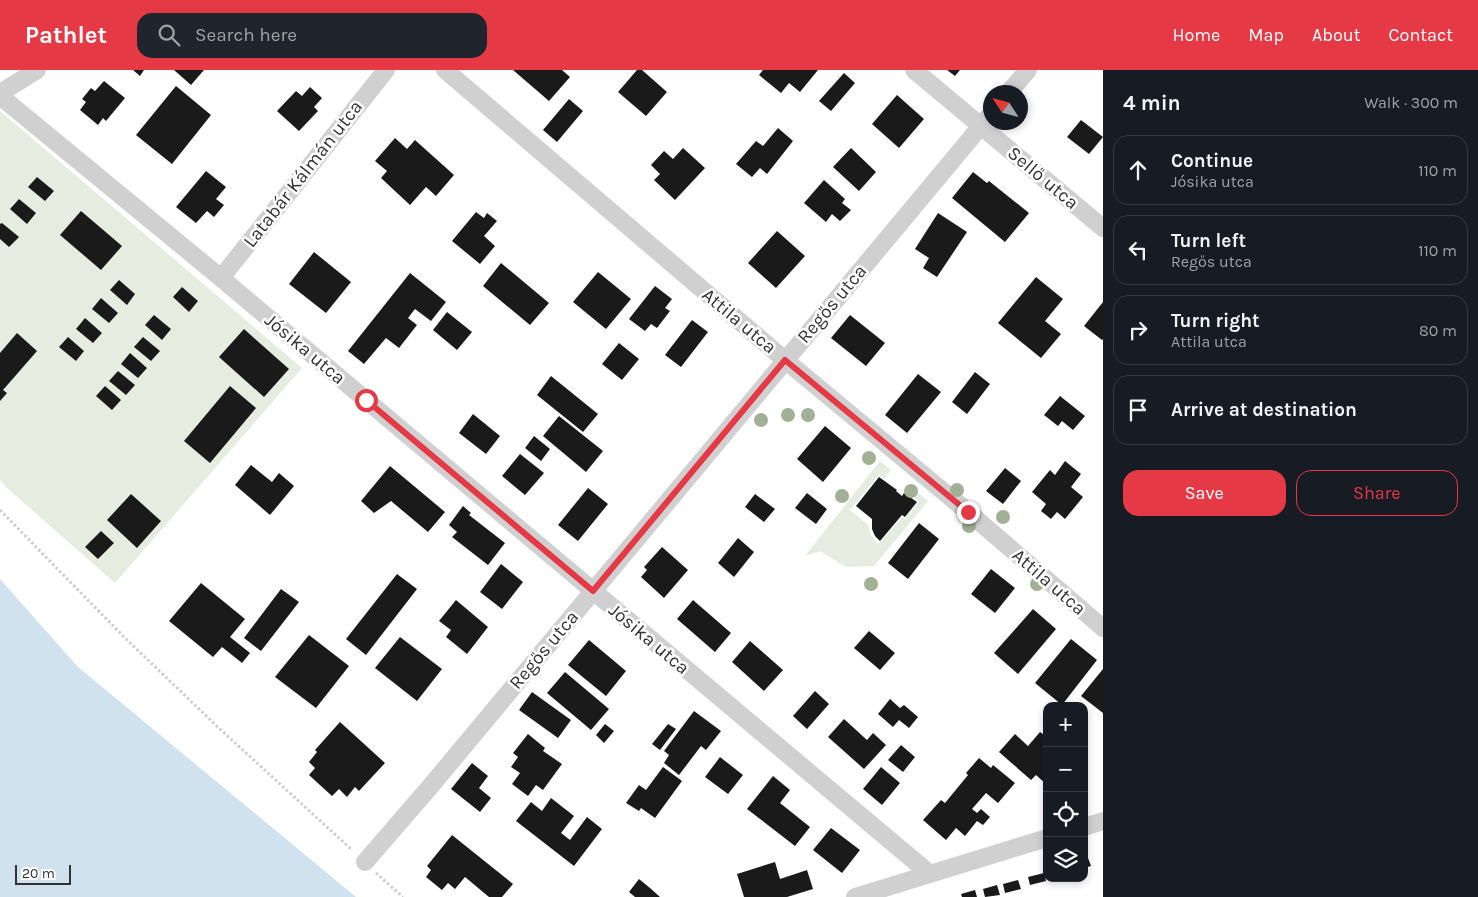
<!DOCTYPE html>
<html lang="en">
<head>
<meta charset="utf-8">
<style>
  body { margin:0; font-family:Karla,sans-serif; background:#20242c; color:#f1f3f6 }
  .controls { position:absolute; right:15px; bottom:15px; display:grid; overflow:hidden; border-radius:10px; box-shadow:0 2px 8px #0003 }
  .controls button { width:45px; height:45px; display:grid; place-items:center; padding:0; border:0; border-bottom:1px solid #363941; background:#171b24; color:#f1f3f6; font:25px sans-serif }
  .compass { position:absolute; left:983px; top:15px; width:45px; height:45px; border-radius:50%; background:#171b24; box-shadow:0 2px 8px #0003; rotate:306deg }
  .scale { position:absolute; left:15px; bottom:12px; width:56px; box-sizing:border-box; padding-left:5px; border:2px solid #333; border-top:0; font-size:14px; line-height:18px; white-space:nowrap; color:#333; -webkit-text-stroke:4px #fff; paint-order:stroke }
  .stop { position:absolute; width:15px; height:15px; margin:-11px; border:4px solid #e63946; border-radius:50%; background:#fff }
  .stop.end { background:#e63946; border-color:#fff; box-shadow:0 1px 5px #0008 }
  .list { margin:0; padding:0; list-style:none }
  h2 { display:flex; justify-content:space-between; align-items:center; height:65px; margin:0; padding:0 20px; font-size:21px }
  h2 small { font-size:16px; font-weight:400; color:#9ea1a6 }
  .list li { display:grid; grid-template-columns:32px 1fr auto; gap:15px; align-items:center; box-sizing:border-box; height:70px; margin:0 10px 10px; padding:0 10px; border:1px solid #363941; border-radius:15px }
  .list b { display:block; font-size:19px; white-space:nowrap }
  .list p { margin:0; font-size:16px; white-space:nowrap; color:#9ea1a6 }
  .list em { font-size:16px; font-style:normal; color:#9ea1a6 }
  .actions { display:flex; gap:10px; padding:15px 20px }
  .actions a { flex:1; padding:11px 0; border:1px solid #e63946; border-radius:15px; text-align:center; font-size:18px; color:#e63946 }
  .actions .main { background:#e63946; color:#fff }
  .icon { flex:none; width:28px; height:28px; fill:none; stroke:currentColor; stroke-width:2; stroke-linecap:round; stroke-linejoin:round }
  .map { position:relative; flex:none; width:1103px; height:827px; overflow:hidden }
  header { display:flex; align-items:center; gap:30px; box-sizing:border-box; height:70px; padding:0 25px; background:#e63946; color:#fff }
  header strong { font-size:24px }
  nav { display:flex; gap:28px; margin-inline-start:auto; font-size:18px }
  .search { width:350px; height:45px; background:#20242c; display:flex; align-items:center; gap:12px; box-sizing:border-box; padding:0 18px; border-radius:15px; color:#9ea1a6; font-size:19px }
  main { display:flex }
  aside { flex:1; background:#171b24 }
  .map>svg:first-child { display:block }
</style>
</head>
<body>
<header>
<strong>Pathlet</strong>
<div class="search"><svg class="icon" aria-label="search" viewBox="0 0 24 24"><circle cx="10" cy="10" r="6"/><path d="M15 15l6 6"/></svg>Search here</div>
<nav><a>Home</a><a>Map</a><a>About</a><a>Contact</a></nav>
</header>
<main>
<div class="map">
<svg width="1103" height="827" viewBox="0 0 1103 827">
  <rect width="100%" height="100%" fill="#fff"/>
  <path fill="#e6ecdf" d="M0 41 302 298 115 513 8 419 0 410Z
    M880 391 891 400 884 409 879 405 850 440 868 455 871 465 878 474 902 447 905 449 919 432 906 421 910 416 928 431 874 496 846 497 820 481 805 486Z"/>
  <path fill="#cfe2ee" d="M0 509 78 597 356 827H0Z"/>
  <path fill="#1a1a1a" d="M133 0H144L140 6Z
    M174 0H204L191 15Z
    M513 0H562L570 7 549 31Z
    M637 0H642L667 22 646 46 618 22Z
    M763 0H818L800 22 789 13 781 23 759 5Z
    M947 0H960L955 6Z
    M844 3 855 13 831 41 819 31Z
    M104 11 125 28 106 51 103 48 98 55 80 40 86 32 82 29 91 18 95 21Z
    M176 16 211 45 172 94 136 65Z
    M310 17 322 28 314 37 318 41 299 61 277 41 296 21 302 26Z
    M897 25 924 49 899 78 872 54Z
    M569 29 583 41 557 72 543 60Z
    M1081 50 1103 67 1089 84 1067 67Z
    M778 58 793 71 767 104 760 98 752 107 736 94 756 71 763 76Z
    M395 68 407 79 415 70 454 105 436 126 426 117 410 135 381 108 387 101 375 91Z
    M683 78 705 98 675 130 654 110 660 104 651 95 664 81 673 89Z
    M851 78 876 102 859 121 833 97Z
    M206 101 226 117 216 129 224 135 214 147 207 141 196 153 176 137Z
    M973 102 987 113 989 111 1029 143 1005 172 952 128Z
    M37 107 54 121 45 131 28 117Z
    M824 110 845 129 842 133 851 140 840 151 832 144 826 152 804 133Z
    M19 129 36 143 27 154 10 139Z
    M81 141 122 176 101 200 60 165Z
    M476 142 484 148 487 143 497 151 484 166 495 176 480 194 452 171Z
    M938 143 967 162 937 207 923 198 929 188 915 179Z
    M2 153 19 167 9 177 0 169V154Z
    M777 161 805 186 776 218 748 193Z
    M314 182 351 212 326 243 289 214Z
    M501 193 549 233 530 255 483 216Z
    M598 202 631 229 606 259 573 232Z
    M410 203 446 232 431 251 415 239 408 248 417 255 399 278 386 268 364 294 348 281Z
    M1036 207 1063 229 1045 251 1061 264 1041 288 998 253Z
    M119 210 135 224 127 235 110 220Z
    M655 216 672 229 665 238 670 241 657 258 651 254 645 261 629 249Z
    M182 217 198 231 189 242 173 227Z
    M101 228 118 243 109 253 92 239Z
    M1103 232V269L1102 270 1084 256Z
    M447 242 472 262 457 280 433 260Z
    M154 245 171 259 162 270 145 255Z
    M850 245 885 273 866 296 831 268Z
    M85 248 102 263 93 273 76 259Z
    M692 250 708 262 681 297 665 285Z
    M244 259 289 299 264 327 219 287Z
    M17 263 37 281 3 320 7 323 0 331V283Z
    M68 267 84 281 76 291 59 277Z
    M143 267 160 281 151 291 134 277Z
    M619 273 639 289 622 310 602 294Z
    M130 283 147 298 138 308 121 294Z
    M118 301 135 315 126 325 109 311Z
    M975 302 990 314 967 344 952 332Z
    M918 304 941 322 907 363 885 345Z
    M551 306 598 344 583 362 537 325Z
    M105 316 121 330 112 340 96 326Z
    M230 316 256 338 210 393 184 371Z
    M1060 326 1085 346 1073 360 1062 351 1058 356 1044 345Z
    M473 344 500 366 486 384 459 363Z
    M559 346 603 381 586 402 543 366Z
    M825 356 851 378 823 412 797 389Z
    M534 366 550 379 541 391 525 378Z
    M520 384 544 403 525 425 502 406Z
    M1065 391 1081 404 1071 417 1083 427 1065 449 1057 442 1051 449 1041 441 1046 434 1032 422 1050 400 1055 405Z
    M251 395 272 412 279 403 294 416 270 445 235 415Z
    M390 396 445 442 428 462 391 431 374 443 361 431Z
    M1005 398 1021 411 1003 434 986 421Z
    M879 407 897 420 896 421 902 426 904 423 917 432 905 447 902 445 880 471 875 466 872 459V449L856 436Z
    M588 418 608 434 578 471 558 455Z
    M807 423 827 439 816 454 795 438Z
    M131 424 161 451 137 478 107 450Z
    M755 424 775 439 764 452 745 437Z
    M463 436 471 443 469 445 505 473 488 495 452 467 457 462 449 455Z
    M919 453 939 469 908 509 888 493Z
    M101 461 114 473 98 489 85 477Z
    M738 468 754 482 734 507 718 493Z
    M662 477 688 500 664 528 641 507 647 500 644 497Z
    M501 494 523 512 502 539 480 522Z
    M991 499 1015 518 995 543 971 524Z
    M397 504 417 519 366 585 346 569Z
    M201 513 245 549 230 567 250 583 242 593 222 577 213 587 169 551Z
    M281 519 299 532 261 581 244 568Z
    M456 530 488 557 467 584 446 567 451 560 439 551Z
    M693 530 731 563 715 582 677 549Z
    M1033 539 1056 559 1018 604 994 583Z
    M869 561 895 583 880 600 854 578Z
    M309 565 349 596 316 638 275 607Z
    M400 567 442 599 417 631 375 598Z
    M1071 569 1097 590 1062 635 1035 613Z
    M589 570 626 601 606 626 568 595Z
    M750 571 783 600 764 621 732 592Z
    M1103 599V643L1081 626Z
    M565 602 609 639 591 660 547 623Z
    M815 621 829 634 807 659 793 646Z
    M532 622 571 650 558 668 519 640Z
    M890 629 900 638 904 635 918 647 909 658 899 650 893 657 878 644Z
    M694 641 721 661 706 680 701 676 679 705 664 693 669 685 664 681Z
    M844 649 867 670 873 663 886 675 864 699 828 667Z
    M340 652 385 693 359 721 355 717 347 727 339 719 332 726 309 705 315 698 309 692 317 682 315 680Z
    M605 654 614 661 604 673 596 665Z
    M668 654 676 659 660 680 652 674Z
    M1040 662 1047 667 1046 714 1036 705 1031 710 999 682 1015 664 1028 676Z
    M528 664 545 678 543 681 562 694 543 720 536 715 528 726 512 714 520 703 511 697 518 687 513 683Z
    M901 675 915 687 903 702 888 690Z
    M720 687 743 705 728 724 705 707Z
    M979 688 991 698 993 695 1015 713 998 733 986 723 972 739 977 743 981 739 990 747 983 755 977 751 965 766 956 758 946 770 923 750 941 730 945 733 968 705 966 703Z
    M472 693 488 706 479 718 491 728 480 742 451 719Z
    M663 697 682 711 655 748 641 738 639 741 626 733 639 715 646 720Z
    M881 697 900 713 882 735 863 719Z
    M773 706 790 720 780 733 810 757 795 776 747 739Z
    M551 728 574 746 561 763 570 770 587 747 602 759 574 796 516 751 531 732 542 741Z
    M831 758 860 780 842 803 813 780Z
    M452 765 513 814 502 827H489L465 807 455 819 448 813 442 820 426 807 431 800 427 796Z
    M1088 788 1091 796 1084 798V789Z
    M775 792 780 809 807 800 813 819 787 827H744L737 804Z
    M1044 803 1046 811 1030 815 1028 807Z
    M639 809 650 818 660 827H635L629 822Z
    M1018 810 1021 819 1005 823 1003 814Z
    M997 815 1000 825 985 827 983 819Z
    M975 820 977 827H962L961 824Z"/>
  <g fill="none" stroke-linecap="round" stroke-linejoin="round">
    <path stroke="#cdcdcd" stroke-width="3" stroke-dasharray="2.5 2.5" stroke-linecap="butt" d="M0 440 125 568 221 660 352 780
      M376 803 403 827"/>
    <path stroke="#d0d0d0" stroke-width="18" d="M445 0 785 290 968 442 1103 558
      M914 0 1103 158
      M1009 22 1028 0
      M0 23 37 0
      M0 26 221 208 930 804
      M221 208 386 0
      M1084 757 1103 751
      M365 792 429 718 991 44
      M855 827 1047 768"/>
  </g>
  <g fill="#a2b095">
    <circle cx="788" cy="345" r="7"/>
    <circle cx="808" cy="345" r="7"/>
    <circle cx="761" cy="350" r="7"/>
    <circle cx="869" cy="388" r="7"/>
    <circle cx="957" cy="420" r="7"/>
    <circle cx="911" cy="421" r="7"/>
    <circle cx="842" cy="426" r="7"/>
    <circle cx="1003" cy="447" r="7"/>
    <circle cx="969" cy="456" r="7"/>
    <circle cx="871" cy="514" r="7"/>
    <circle cx="1037" cy="514" r="7"/>
  </g>
  <g fill="none" stroke-linecap="round" stroke-linejoin="round">
    <path stroke="#e63946" stroke-width="6" d="M366 330 593 521 785 290 968 442"/>
  </g>
  <g text-anchor="middle" dominant-baseline="central" stroke-width="5" stroke-linejoin="round" paint-order="stroke">
    <g font-size="19" fill="#333" stroke="#fff">
      <text transform="translate(303 104) rotate(-52)">Latabár Kálmán utca</text>
      <text transform="translate(1043 108) rotate(40)">Sellő utca</text>
      <text transform="translate(832 234) rotate(-50)">Regős utca</text>
      <text transform="translate(739 251) rotate(40)">Attila utca</text>
      <text transform="translate(305 279) rotate(40)">Jósika utca</text>
      <text transform="translate(1049 512) rotate(41)">Attila utca</text>
      <text transform="translate(649 569) rotate(40)">Jósika utca</text>
      <text transform="translate(544 580) rotate(-50)">Regős utca</text>
    </g>
  </g>
</svg>
<div class="controls">
<button>+</button>
<button>−</button>
<button><svg class="icon" aria-label="locate" viewBox="0 0 24 24"><circle cx="12" cy="12" r="6"/><path d="M12 2v4M12 18v4M2 12h4M18 12h4"/></svg></button>
<button><svg class="icon" aria-label="layers" viewBox="0 0 24 24"><path d="M12 4l9 5-9 5-9-5zM3 14l9 5 9-5"/></svg></button>
</div>
<svg class="compass" viewBox="-18 -18 36 36"><path d="M0-13l5 13h-10z" fill="#e53935"/><path d="M0 13l5-13h-10z" fill="#9ea1a6"/></svg>
<div class="scale">20 m</div>
<div class="stop" style="left:366px;top:330px"></div>
<div class="stop end" style="left:968px;top:442px"></div>
</div>
<aside>
<h2>4 min<small>Walk · 300 m</small></h2>
<ul class="list">
<li><svg class="icon" aria-label="ahead" viewBox="0 0 24 24"><path d="M12 20V5M6 11l6-6 6 6"/></svg><div><b>Continue</b><p>Jósika utca</p></div><em>110 m</em></li>
<li><svg class="icon" aria-label="left" viewBox="0 0 24 24"><path d="M17 20v-9H6M10 6l-5 5 5 5"/></svg><div><b>Turn left</b><p>Regős utca</p></div><em>110 m</em></li>
<li><svg class="icon" aria-label="right" viewBox="0 0 24 24"><path d="M7 20v-9h11M14 6l5 5-5 5"/></svg><div><b>Turn right</b><p>Attila utca</p></div><em>80 m</em></li>
<li><svg class="icon" aria-label="arrive" viewBox="0 0 24 24"><path d="M6 21V4h12l-3 4 3 4H6"/></svg><div><b>Arrive at destination</b></div></li>
</ul>
<div class="actions"><a class="main">Save</a><a>Share</a></div>
</aside>
</main>
</body>
</html>
